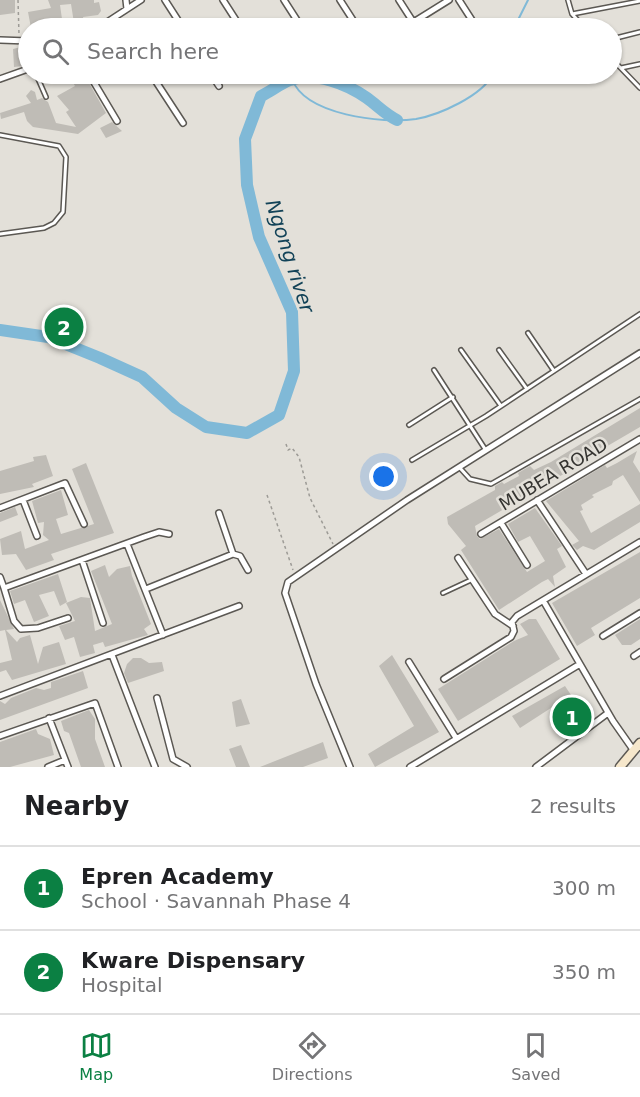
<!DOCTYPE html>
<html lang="en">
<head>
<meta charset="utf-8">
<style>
  body { margin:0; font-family:"DejaVu Sans",sans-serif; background:#f6f6f6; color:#202124 }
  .you { position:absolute; left:384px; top:477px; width:21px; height:21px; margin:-15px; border:4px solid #fff; border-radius:50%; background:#1a73e8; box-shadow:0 0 0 9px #1a73e833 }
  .badge { display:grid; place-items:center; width:39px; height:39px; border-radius:50%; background:#0b8043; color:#fff; font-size:20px; font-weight:700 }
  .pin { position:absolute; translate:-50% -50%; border:3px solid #fff; box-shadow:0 2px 6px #0006 }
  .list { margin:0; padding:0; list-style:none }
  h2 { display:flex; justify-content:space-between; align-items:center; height:78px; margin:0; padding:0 24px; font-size:26px }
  h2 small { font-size:20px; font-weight:400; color:#757577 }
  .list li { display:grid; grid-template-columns:39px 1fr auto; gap:18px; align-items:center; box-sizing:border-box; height:84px; padding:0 24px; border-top:2px solid #e0e0e0 }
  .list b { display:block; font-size:22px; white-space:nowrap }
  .list p { margin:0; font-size:20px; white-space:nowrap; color:#757577 }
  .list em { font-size:20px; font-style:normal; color:#757577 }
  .icon { flex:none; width:33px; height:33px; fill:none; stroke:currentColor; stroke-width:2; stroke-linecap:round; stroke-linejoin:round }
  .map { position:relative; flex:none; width:640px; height:767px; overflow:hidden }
  .search { position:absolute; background:#fff; box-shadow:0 2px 4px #0004; left:18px; right:18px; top:18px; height:66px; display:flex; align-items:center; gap:15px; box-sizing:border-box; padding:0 21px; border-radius:33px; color:#757577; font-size:22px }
  .sheet { height:246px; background:#fff }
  nav { display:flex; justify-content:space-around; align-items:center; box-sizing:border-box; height:84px; border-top:2px solid #e0e0e0; background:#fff; font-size:16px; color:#757577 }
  nav a { display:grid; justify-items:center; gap:3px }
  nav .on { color:#0b8043 }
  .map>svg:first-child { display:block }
</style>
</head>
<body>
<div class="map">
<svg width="640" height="767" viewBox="0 0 640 767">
  <rect width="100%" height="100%" fill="#e3e0d9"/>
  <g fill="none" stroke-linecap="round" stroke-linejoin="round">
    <path stroke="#80b9d7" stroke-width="2" d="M514 28 528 0
      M292 79C305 115 382 124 416 119 439 115 482 96 493 74"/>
    <path stroke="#80b9d7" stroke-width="12" d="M0 330 48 337 100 358 142 377 176 408 206 427 247 433 279 415 294 371 292 312 259 237 247 185 245 139 261 96C271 91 280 84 290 80 315 71 347 84 367 98 378 106 385 114 397 120"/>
  </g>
  <path fill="#bfbcb6" d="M0 0H15V13L0 15Z
    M48 0H94V3L99 2 101 11 98 15 83 17 84 22 74 23 71 4 60 5 63 26 53 27 51 22 39 24 38 28H31L28 12 51 8Z
    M21 47 23 66 14 67 13 49Z
    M68 74H84L106 113 78 134 33 127 27 121 24 112 1 119 0 113 31 103 26 96 31 90 35 92 37 100 42 98 48 102 56 123 76 127 66 112 69 110 57 96 75 86Z
    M112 122 122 131 106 138 100 128Z
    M640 408V427L568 469 569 473 562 475 475 526 477 536 480 539 499 529 527 572 545 561 530 536 518 542 508 524 535 508 562 546 557 549 566 567 553 576 555 587 548 579 542 582 499 610 461 550 466 546 448 524 447 517 495 490V486L502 482 504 484 519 476 518 473 530 466 534 470 551 462Z
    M637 451 633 462 640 473V502L623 475 613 481 612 485 592 495 594 497 581 505 583 510 580 511 591 533 640 504V522L594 550 583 546 577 550 572 545 579 541 546 501 605 465 607 468 617 463Z
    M46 455 53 476 32 484 34 487 0 494V471L34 461 33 457Z
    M86 463 114 533 51 554 54 560 26 570 16 554 2 555 0 539 21 531 25 549 49 540 43 535 44 522 38 523 32 501 61 490 68 515 56 519 61 534 94 524 72 469Z
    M15 507 18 515 0 522V513Z
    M640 552V598L591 628 595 635 577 646 552 603Z
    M105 565 109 577 117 569 130 566 132 576 151 624 144 629 148 635 105 647 103 642 93 645 95 653 80 657 74 637 65 640 59 626 75 621 66 603 81 597 90 598 95 631 112 624 91 571Z
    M58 574 67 602 60 606 54 591 39 595 49 616 34 622 25 600 14 604 10 591Z
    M0 600 14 629 6 630 17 642 20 638 30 635 38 664 43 647 59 642 66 664 12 680 6 670 0 672V663L12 660 5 630 0 631Z
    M529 619H536L560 659 458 721 438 689 514 641 528 635 520 624Z
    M640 619V639L631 645H622L615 635Z
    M392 655 439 732 375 767 368 754 414 726 379 666Z
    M133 658H141L149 663 162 662 164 671 128 683 124 673 127 664Z
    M83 671 88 688 0 720V701L5 704 11 698 36 688 44 690 51 688V682Z
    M565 686 571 695 520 728 512 716Z
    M241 699 250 724 236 727 232 702Z
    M89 710 95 719V739L105 767H81L69 733 64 731 61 721Z
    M36 729 38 734 50 739 54 755 10 767H0V742Z
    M323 742 328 758 303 767H260Z
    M241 745 250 767H236L229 749Z"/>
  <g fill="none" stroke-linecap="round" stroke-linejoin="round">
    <g stroke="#5b5853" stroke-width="6">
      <path id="service" d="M568 0 572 14 585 28
        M572 14 640 1
        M612 39 640 32
        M612 59 640 88
        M621 68 640 64
        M36 74 46 97
        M0 135 59 146 66 157 63 212 54 223 44 228 0 234
        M528 333 554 371
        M461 350 501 406
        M499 350 527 389
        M434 370 485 449
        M409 425 453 397
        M412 460 486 416 640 314
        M460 468 470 479 491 484 640 399
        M443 593 471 580"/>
    </g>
    <g stroke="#5b5853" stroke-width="8">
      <path id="minor" d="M126 0 127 9
        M165 0 183 28
        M223 0 241 28
        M284 0 302 28
        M340 0 358 28
        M399 0 417 28
        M459 0 477 28
        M115 18 121 28
        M98 28 141 0
        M404 28 449 0
        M0 40 28 41
        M89 74 117 121
        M151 74 183 123
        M211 74 219 86
        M387 74 391 79
        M445 74V75
        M0 79 28 69
        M23 500 37 536
        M537 500 586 574
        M0 508 65 483 84 524
        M219 513 233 554
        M501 523 527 565
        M481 534 640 439
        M127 544 163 635
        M458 558 495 614 513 626
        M82 560 103 623
        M0 577 4 588
        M146 589 233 554 240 556 248 570
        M544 602 613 721 634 751
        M68 618 38 628 21 629 14 621 4 588 144 537 159 532 169 534
        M603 636 640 613
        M112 655 155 767
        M634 656 640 652
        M409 662 456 738
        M444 679 511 637 514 631 512 622 517 616 640 542
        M0 696 239 606
        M157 698 173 759 187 767
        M49 718 68 767
        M0 736 95 703 118 767
        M48 767 65 760
        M350 767 316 684 285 593 288 582 407 500 640 353
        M410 767 580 664
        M536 767 608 713"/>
    </g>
    <g stroke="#5b5853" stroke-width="11">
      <path id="secondary" d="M620 767 640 743"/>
    </g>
    <path stroke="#9d9b96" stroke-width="1.5" stroke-dasharray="3 3" stroke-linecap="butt" d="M18 0 19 35
      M286 444 288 450 292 448 299 457 310 498 333 544
      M267 495 293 570"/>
    <use href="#service" stroke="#fff" stroke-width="3"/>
    <use href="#minor" stroke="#fff" stroke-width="5"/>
    <use href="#secondary" stroke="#f6e7cb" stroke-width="8"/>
  </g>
  <g text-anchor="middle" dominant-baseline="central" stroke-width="5" stroke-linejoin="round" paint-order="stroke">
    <g font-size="18" fill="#353431" stroke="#e3e0d9">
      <text transform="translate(553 474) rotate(-31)">MUBEA ROAD</text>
    </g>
    <g font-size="20" font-style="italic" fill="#134358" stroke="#e3e0d9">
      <text transform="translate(290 256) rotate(72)">Ngong river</text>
    </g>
  </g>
</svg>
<div class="you"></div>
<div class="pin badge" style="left:572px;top:717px">1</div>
<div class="pin badge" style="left:64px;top:327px">2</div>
<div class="search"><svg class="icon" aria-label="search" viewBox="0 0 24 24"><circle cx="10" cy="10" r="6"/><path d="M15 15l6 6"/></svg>Search here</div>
</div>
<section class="sheet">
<h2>Nearby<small>2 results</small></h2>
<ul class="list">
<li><span class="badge">1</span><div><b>Epren Academy</b><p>School · Savannah Phase 4</p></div><em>300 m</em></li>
<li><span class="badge">2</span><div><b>Kware Dispensary</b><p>Hospital</p></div><em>350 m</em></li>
</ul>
</section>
<nav>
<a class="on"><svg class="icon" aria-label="map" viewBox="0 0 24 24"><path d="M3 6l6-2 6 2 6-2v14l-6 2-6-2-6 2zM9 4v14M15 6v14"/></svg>Map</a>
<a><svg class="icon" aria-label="directions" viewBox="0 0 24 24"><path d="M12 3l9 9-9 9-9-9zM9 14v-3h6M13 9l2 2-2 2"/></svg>Directions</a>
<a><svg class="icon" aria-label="saved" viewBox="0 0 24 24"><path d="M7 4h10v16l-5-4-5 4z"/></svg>Saved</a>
</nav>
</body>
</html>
